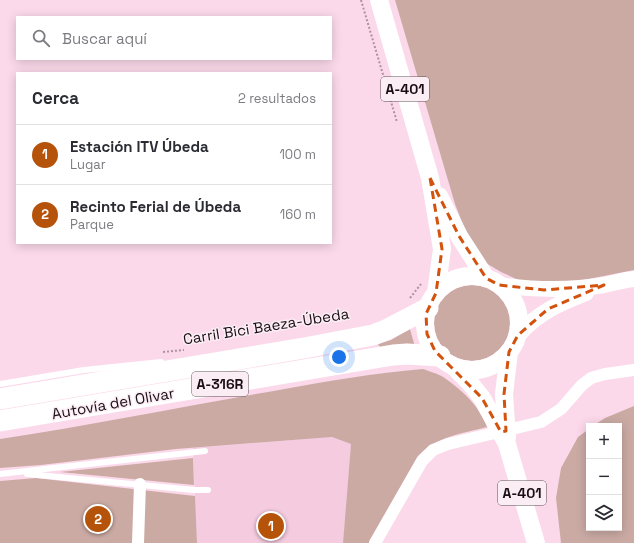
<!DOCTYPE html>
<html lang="es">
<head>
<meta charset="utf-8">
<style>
  body { margin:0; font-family:"Space Grotesk",sans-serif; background:#f7f7f7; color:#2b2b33 }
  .controls { position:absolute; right:12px; bottom:12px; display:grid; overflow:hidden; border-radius:0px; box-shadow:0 2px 10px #0003 }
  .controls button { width:36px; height:36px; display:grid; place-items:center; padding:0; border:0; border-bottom:1px solid #e1e1e2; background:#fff; color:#2b2b33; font:20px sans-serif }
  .you { position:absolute; left:339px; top:357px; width:14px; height:14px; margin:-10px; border:3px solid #fff; border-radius:50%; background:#1a73e8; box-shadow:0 0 0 6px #1a73e833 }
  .badge { display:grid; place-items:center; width:26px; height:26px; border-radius:50%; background:#b45309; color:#fff; font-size:13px; font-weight:700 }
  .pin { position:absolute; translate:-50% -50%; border:2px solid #fff; box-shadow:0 1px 4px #0006 }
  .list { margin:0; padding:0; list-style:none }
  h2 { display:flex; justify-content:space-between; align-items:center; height:52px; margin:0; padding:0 16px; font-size:17px }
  h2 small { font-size:13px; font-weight:400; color:#7c7c81 }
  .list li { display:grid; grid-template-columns:26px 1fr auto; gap:12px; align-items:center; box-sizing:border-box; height:60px; padding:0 16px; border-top:1px solid #e1e1e2 }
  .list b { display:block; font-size:15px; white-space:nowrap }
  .list p { margin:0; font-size:13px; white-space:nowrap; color:#7c7c81 }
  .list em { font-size:13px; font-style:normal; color:#7c7c81 }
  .icon { flex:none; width:22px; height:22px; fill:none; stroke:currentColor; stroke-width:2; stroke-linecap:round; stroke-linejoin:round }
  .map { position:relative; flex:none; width:634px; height:543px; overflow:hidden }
  .search { position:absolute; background:#fff; box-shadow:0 2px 10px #0003; left:16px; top:16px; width:316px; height:44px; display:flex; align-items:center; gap:10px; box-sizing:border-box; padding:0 14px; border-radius:0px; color:#7c7c81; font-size:15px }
  .panel { position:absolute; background:#fff; box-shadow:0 2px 10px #0003; left:16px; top:72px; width:316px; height:172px; border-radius:0px }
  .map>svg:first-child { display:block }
</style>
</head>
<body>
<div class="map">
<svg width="634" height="543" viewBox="0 0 634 543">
  <rect width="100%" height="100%" fill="#fbd9ea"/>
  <path fill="#f4cbdf" d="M332 437 351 444 343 543H197L193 448Z"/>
  <path fill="#cbaaa4" d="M395 0H634V270L558 285 523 282 501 272 486 263 471 245 455 204Z
    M434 323a38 38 0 1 1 76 0a38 38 0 1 1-76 0Z
    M410 329 415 347H380L378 344 391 340Z
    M423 369C431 372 440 374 446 379 462 390 481 408 487 427 461 434 437 436 418 456L369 543H343L351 444 332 437 176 449 41 465 0 468V439C93 425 186 406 279 390 327 381 375 373 423 369Z
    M634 406V543H561L556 498 561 468 578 437 589 429V528H619V426H593L605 418Z
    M193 458 194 485 60 472Z
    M36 478 195 496 197 543H0V481Z"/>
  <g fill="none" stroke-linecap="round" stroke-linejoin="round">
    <path stroke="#ac929f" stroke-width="2" stroke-dasharray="2 2" stroke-linecap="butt" d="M361 0 397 122
      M410 298 421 284
      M163 352 184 350"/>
    <path stroke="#fff" stroke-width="6" d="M0 384 84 370 161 362
      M0 474 205 451
      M27 474 194 490H208"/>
    <path stroke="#fff" stroke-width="12" d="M138 543 140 484
      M375 543 422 461 433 450 448 444 541 422 561 409 582 385 591 378 605 374 634 370"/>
    <path stroke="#fff" stroke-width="16" d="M499 285C534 290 569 291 604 285 614 283 624 280 634 279
      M518 335C539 312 558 304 586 293"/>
    <path stroke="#fff" stroke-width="18" d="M379 0 430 178 442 249 436 293
      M439 196 459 236 486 278
      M425 323a47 47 0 1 1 94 0a47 47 0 1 1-94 0Z
      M452 365 470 383 482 398 507 444 536 543
      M507 437 504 394 509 352"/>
    <path stroke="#fff" stroke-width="21" d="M0 399 304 348 373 335 386 330 428 308
      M0 421 393 355 407 354 440 356"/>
  </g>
  <path fill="none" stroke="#d3520d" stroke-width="3" stroke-dasharray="8 5" stroke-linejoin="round" d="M430 178 459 236 486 278 499 285 544 290 604 285 548 309 518 335 509 352 504 394 506 431 501 432 482 398 435 351 427 334 426 314 436 293 442 249Z"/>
  <g text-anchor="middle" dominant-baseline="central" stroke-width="3" stroke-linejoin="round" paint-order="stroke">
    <g fill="#fbedf4" stroke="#5d5156" stroke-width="1">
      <rect x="381" y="77" width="48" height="24" rx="3"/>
      <rect x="192" y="372" width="56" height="24" rx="3"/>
      <rect x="498" y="481" width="48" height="24" rx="3"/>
    </g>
    <g font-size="14" font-weight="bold" fill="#190e13">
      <text x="405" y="89">A-401</text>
      <text x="220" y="384">A-316R</text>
      <text x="522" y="493">A-401</text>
    </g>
    <g font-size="15" fill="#190e13" stroke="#fbedf4">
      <text transform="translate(266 326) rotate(-9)">Carril Bici Baeza-Úbeda</text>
      <text transform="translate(113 403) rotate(-10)">Autovía del Olivar</text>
    </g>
  </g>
</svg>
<div class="controls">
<button>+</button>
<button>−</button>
<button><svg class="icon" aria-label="layers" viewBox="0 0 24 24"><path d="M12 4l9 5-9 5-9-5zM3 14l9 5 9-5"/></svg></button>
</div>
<div class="you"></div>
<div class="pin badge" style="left:271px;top:526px">1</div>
<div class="pin badge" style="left:98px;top:519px">2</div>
<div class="search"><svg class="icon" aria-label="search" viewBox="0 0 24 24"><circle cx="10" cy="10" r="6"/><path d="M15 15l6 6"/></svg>Buscar aquí</div>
<section class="panel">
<h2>Cerca<small>2 resultados</small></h2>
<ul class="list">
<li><span class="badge">1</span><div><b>Estación ITV Úbeda</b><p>Lugar</p></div><em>100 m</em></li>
<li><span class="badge">2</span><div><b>Recinto Ferial de Úbeda</b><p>Parque</p></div><em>160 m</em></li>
</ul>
</section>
</div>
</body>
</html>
